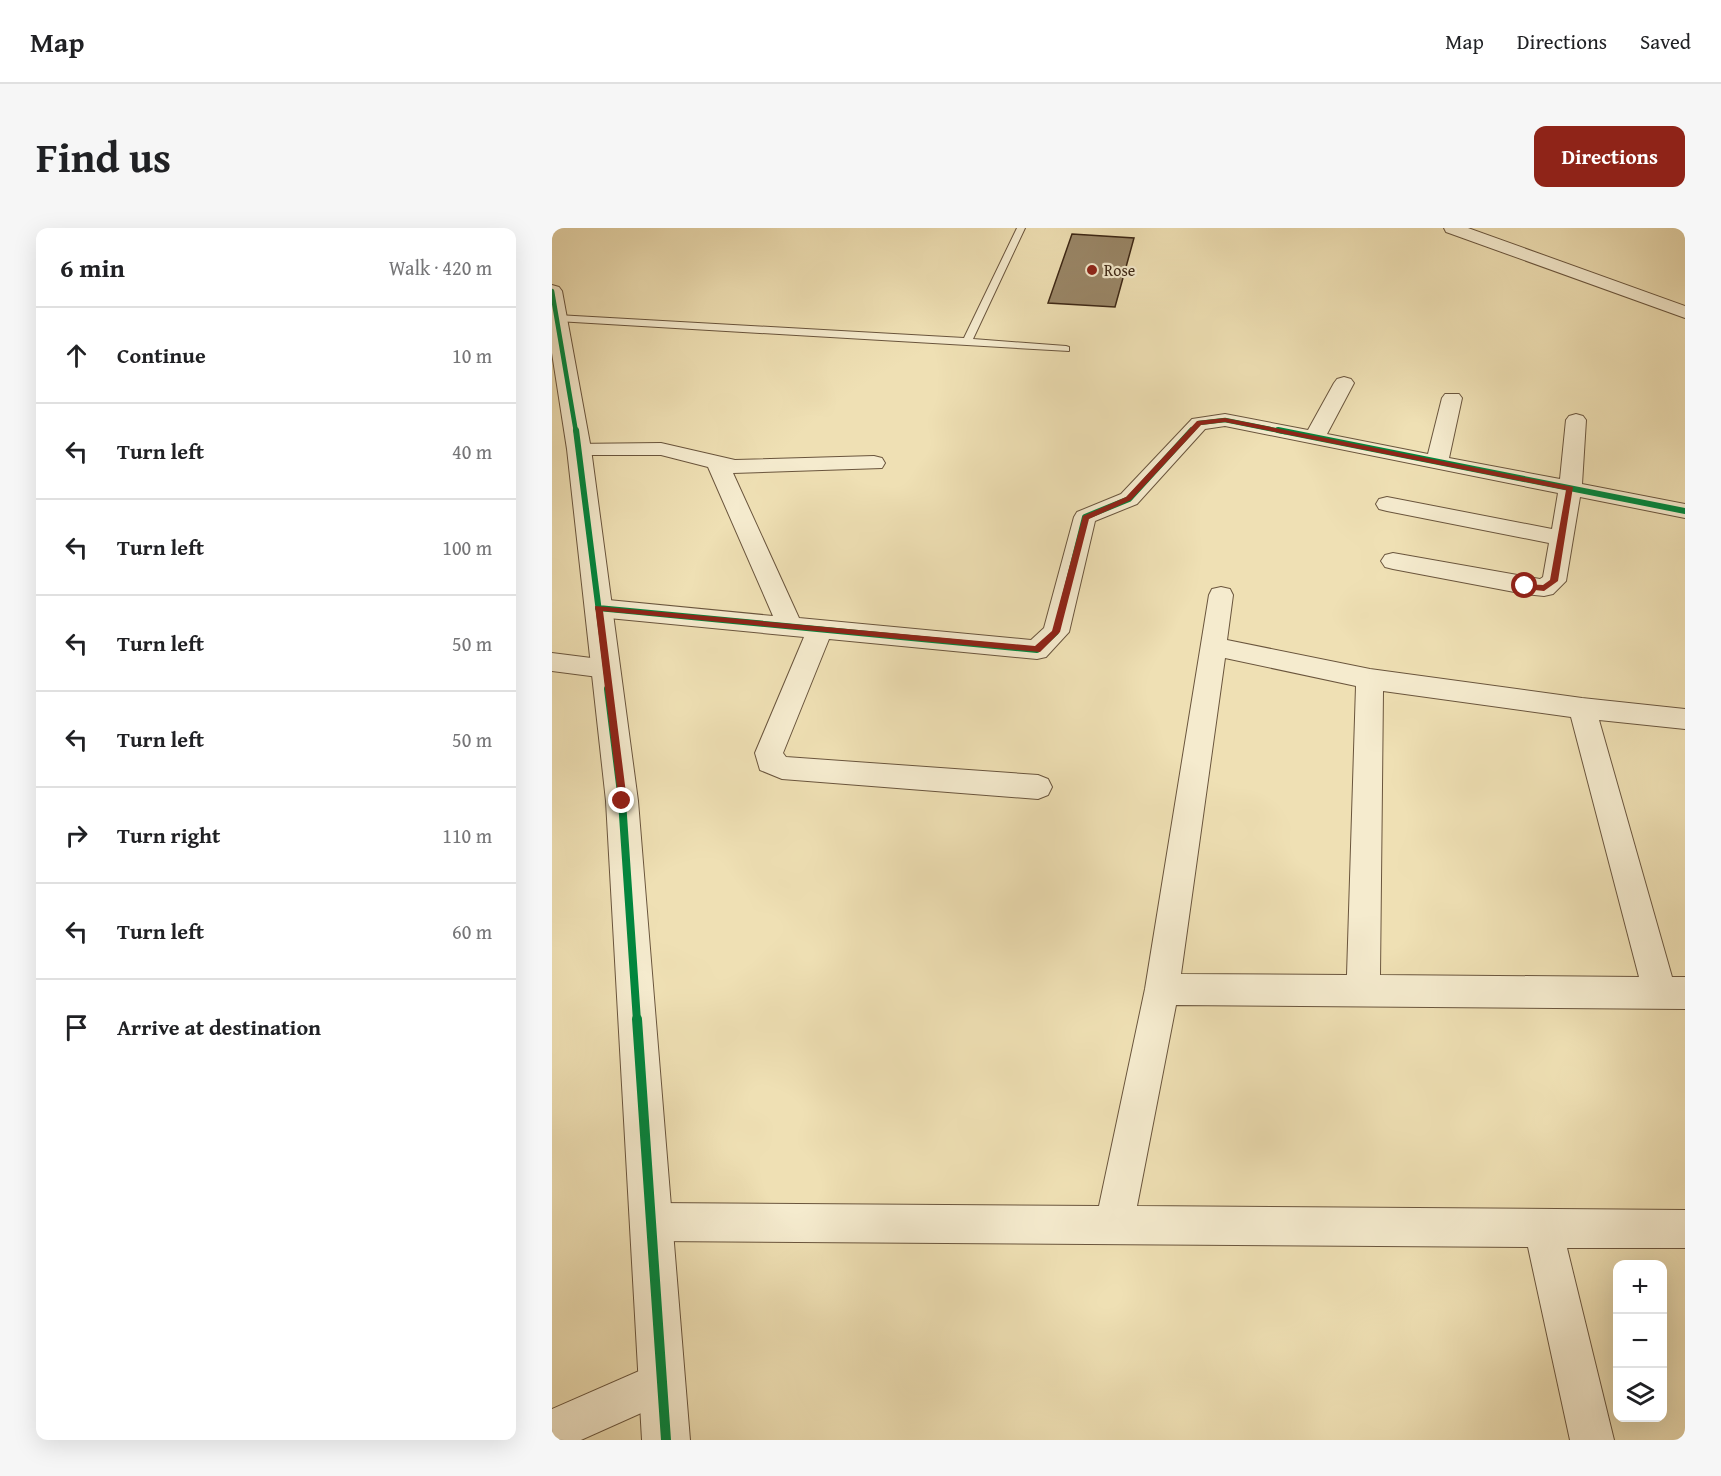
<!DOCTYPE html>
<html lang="en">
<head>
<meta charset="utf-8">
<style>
  body { margin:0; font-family:"Gentium Book Plus",serif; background:#f6f6f6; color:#202124 }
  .controls { position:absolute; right:18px; bottom:18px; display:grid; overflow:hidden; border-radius:12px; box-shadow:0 6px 24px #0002 }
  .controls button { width:54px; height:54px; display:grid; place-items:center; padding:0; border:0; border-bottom:2px solid #e0e0e0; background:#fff; color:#202124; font:30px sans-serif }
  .stop { position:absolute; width:18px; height:18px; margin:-14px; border:4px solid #8f2418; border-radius:50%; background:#fff }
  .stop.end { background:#8f2418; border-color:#fff; box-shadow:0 2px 6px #0008 }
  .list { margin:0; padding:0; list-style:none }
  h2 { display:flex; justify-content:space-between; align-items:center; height:78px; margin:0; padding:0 24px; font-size:26px }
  h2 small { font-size:20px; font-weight:400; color:#757577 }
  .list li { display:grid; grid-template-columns:39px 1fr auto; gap:18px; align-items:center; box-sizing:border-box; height:96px; padding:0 24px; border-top:2px solid #e0e0e0 }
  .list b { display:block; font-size:22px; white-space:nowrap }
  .list em { font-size:20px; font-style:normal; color:#757577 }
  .icon { flex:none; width:33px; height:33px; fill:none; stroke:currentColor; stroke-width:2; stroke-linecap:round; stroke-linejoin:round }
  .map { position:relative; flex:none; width:1133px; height:1212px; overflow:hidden; border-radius:12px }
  header { display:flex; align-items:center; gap:36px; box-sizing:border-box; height:84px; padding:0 30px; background:#fff; border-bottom:2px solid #e0e0e0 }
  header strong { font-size:28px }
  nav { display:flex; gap:33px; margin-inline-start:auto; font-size:21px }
  .intro { display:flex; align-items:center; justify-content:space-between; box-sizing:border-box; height:144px; padding:0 36px }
  h1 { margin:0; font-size:42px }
  .button { padding:15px 27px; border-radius:12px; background:#8f2418; color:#fff; font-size:21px; font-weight:700 }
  main { display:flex; gap:36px; padding:0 36px }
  aside { flex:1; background:#fff; border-radius:12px; box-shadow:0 6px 24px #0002 }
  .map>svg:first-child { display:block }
</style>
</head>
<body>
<header>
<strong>Map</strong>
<nav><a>Map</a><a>Directions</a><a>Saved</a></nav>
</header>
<div class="intro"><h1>Find us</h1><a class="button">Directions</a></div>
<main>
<aside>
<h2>6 min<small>Walk · 420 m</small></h2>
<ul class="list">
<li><svg class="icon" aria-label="ahead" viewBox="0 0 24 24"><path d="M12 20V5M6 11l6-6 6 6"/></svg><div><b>Continue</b></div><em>10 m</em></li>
<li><svg class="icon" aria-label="left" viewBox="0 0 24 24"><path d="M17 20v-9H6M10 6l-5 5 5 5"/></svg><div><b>Turn left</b></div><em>40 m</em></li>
<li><svg class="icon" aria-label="left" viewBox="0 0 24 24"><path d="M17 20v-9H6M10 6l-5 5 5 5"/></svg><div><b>Turn left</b></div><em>100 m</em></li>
<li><svg class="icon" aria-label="left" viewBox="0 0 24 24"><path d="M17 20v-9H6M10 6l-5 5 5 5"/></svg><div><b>Turn left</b></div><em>50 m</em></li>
<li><svg class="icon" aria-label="left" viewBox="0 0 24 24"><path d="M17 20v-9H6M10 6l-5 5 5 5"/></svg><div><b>Turn left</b></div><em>50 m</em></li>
<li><svg class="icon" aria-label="right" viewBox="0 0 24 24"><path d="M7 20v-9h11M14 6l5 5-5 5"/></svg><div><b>Turn right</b></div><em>110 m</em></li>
<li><svg class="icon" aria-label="left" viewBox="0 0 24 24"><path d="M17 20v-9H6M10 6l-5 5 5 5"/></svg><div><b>Turn left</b></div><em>60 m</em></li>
<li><svg class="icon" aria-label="arrive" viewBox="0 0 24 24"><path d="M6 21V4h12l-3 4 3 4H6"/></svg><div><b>Arrive at destination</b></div></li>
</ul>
</aside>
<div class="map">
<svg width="1133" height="1212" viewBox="0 0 1133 1212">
  <rect width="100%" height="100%" fill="#efe0b4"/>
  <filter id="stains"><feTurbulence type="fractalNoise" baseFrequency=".00333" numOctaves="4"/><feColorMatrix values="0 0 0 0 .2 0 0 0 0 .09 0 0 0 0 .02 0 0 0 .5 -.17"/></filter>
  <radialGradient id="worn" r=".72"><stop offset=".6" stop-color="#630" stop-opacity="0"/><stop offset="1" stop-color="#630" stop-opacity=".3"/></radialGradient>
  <path fill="#9a8768" stroke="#3d2715" stroke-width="1.5" d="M520 6 582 10 563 79 496 75Z"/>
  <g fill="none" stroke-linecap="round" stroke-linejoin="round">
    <g stroke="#6a553d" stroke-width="2">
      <path id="service" d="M465 0H473L421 111 514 118 517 119V123L5 93 0 90 5 87 412 110Z"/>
    </g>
    <g stroke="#6a553d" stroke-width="2">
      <path id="minor" d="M892 0H916L1133 78V90L894 4Z
        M792 149 799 151 802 155 775 206 876 226 890 170 893 166H907L910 170 897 230 1008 251 1014 192 1017 188 1024 186 1031 188 1034 192 1030 256 1133 276V290L1028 269 1014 353 1001 366 992 368 973 366 841 341 833 339 829 333 833 327 841 325 988 351 991 349 997 315 835 283 827 281 824 276 827 271 835 269 1000 301 1006 265 673 198 653 201 585 276 543 293 517 404 494 429 485 431 277 411 231 525 234 529 486 547 496 551 500 559 496 567 486 571 230 551 208 542 203 525 252 409 46 389 37 386 34 380 37 374 46 371 221 388 156 239 109 227H27L19 226 16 221 19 216 109 215 183 232 322 228 330 230 333 235 330 240 181 245 247 390 479 412 492 400 522 289 525 284 569 266 640 191 673 186 756 202 782 155 785 151Z
        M669 359 678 361 681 367 675 412 818 441 1030 470 1133 481V501L1047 492 1120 749H1133V781L624 777 585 978 1133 982V1020H1015L1062 1212H1018L976 1019 99 1013 85 1008 80 994 85 980 99 975 547 978 593 761 657 367 660 361ZM673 430 804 458 795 747 629 746ZM831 463 1019 489 1087 749 828 747Z
        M0 425 63 433 67 440 63 447 54 450 0 443Z
        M110 1133 125 1139 131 1154 125 1169 29 1212H0V1181Z"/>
    </g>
    <g stroke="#6a553d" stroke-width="2">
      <path id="tertiary" d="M0 57 7 59 10 63 39 221 86 573 138 1212H90L54 573 15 221 0 125Z"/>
    </g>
    <use href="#service" fill="#f5ebce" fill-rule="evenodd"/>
    <use href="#minor" fill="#f5ebce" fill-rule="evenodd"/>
    <use href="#tertiary" fill="#f5ebce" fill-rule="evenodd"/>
    <g stroke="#f5ebce" stroke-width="7">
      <path id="cycleway-far3" d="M0 63 24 204
        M639 204 647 195 673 192 733 204"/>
    </g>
    <g stroke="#f5ebce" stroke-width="9">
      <path id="cycleway-far2" d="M24 202 57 463
        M726 202 1133 283
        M46 380 485 422 504 404 533 289 577 271 640 202"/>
    </g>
    <g stroke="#f5ebce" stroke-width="11">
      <path id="cycleway-far1" d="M56 461 70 573 85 793"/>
    </g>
    <g stroke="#f5ebce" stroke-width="14">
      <path id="cycleway" d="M85 791 114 1212"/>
    </g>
    <use href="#cycleway-far3" stroke="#00873e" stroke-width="4.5"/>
    <use href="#cycleway-far2" stroke="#00873e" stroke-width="6"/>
    <use href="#cycleway-far1" stroke="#00873e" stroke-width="8"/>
    <use href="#cycleway" stroke="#00873e" stroke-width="10"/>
  </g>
  <path fill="#8f2418" d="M673 190 1021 259 1006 353 992 363 973 361 969 358 973 356 991 357 998 352 1014 262 673 194 649 197 579 272 537 291 508 404 488 424 51 383 75 573 73 576H67L43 378 483 418 500 403 531 288 574 269 645 193Z"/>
  <circle fill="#8f2418" stroke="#f5ebce" stroke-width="2" cx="540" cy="42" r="6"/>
  <g text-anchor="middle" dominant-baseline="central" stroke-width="4.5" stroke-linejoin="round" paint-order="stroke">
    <g font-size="16" fill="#3d2715" stroke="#f5ebce" text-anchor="start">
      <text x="552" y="42">Rose</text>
    </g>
  </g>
  <rect width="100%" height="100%" filter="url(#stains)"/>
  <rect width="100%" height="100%" fill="url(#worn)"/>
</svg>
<div class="controls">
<button>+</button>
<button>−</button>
<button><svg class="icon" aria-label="layers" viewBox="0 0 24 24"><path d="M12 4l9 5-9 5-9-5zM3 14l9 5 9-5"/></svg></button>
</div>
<div class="stop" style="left:973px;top:358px"></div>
<div class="stop end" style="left:70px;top:573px"></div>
</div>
</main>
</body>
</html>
